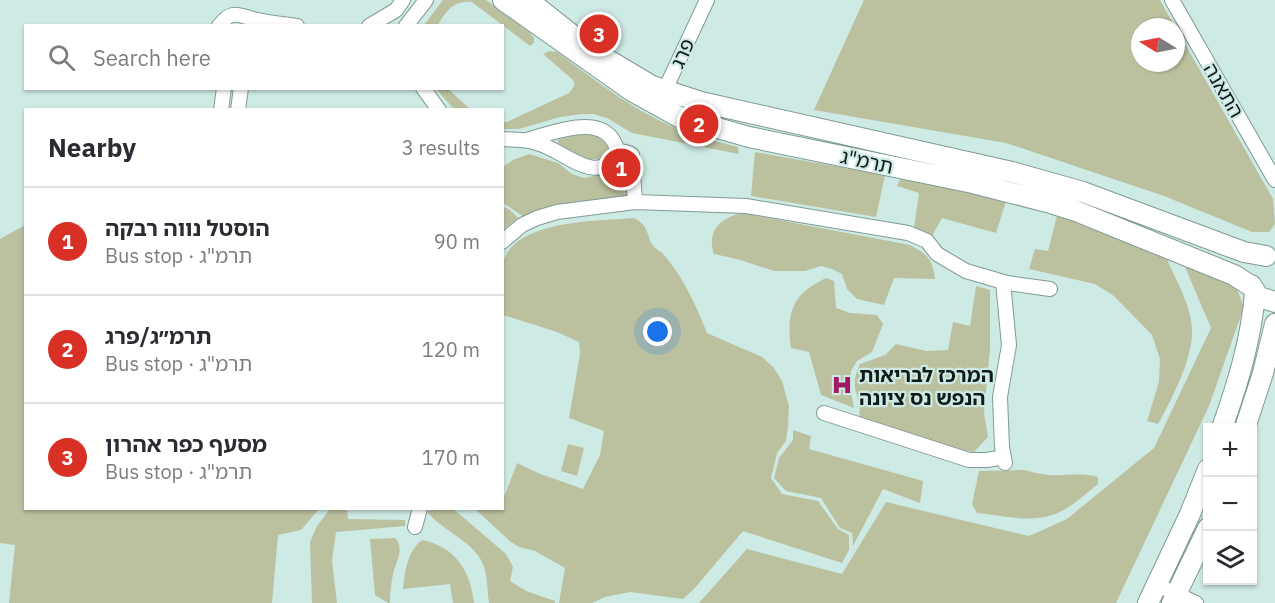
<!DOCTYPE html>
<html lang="en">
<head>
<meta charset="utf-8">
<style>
  body { margin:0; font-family:"IBM Plex Sans","Noto Sans Hebrew",sans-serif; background:#f2f2f3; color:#2b2b33 }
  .controls { position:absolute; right:18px; bottom:18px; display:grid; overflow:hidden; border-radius:0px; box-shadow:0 2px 4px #0004 }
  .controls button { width:54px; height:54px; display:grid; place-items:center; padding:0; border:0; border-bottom:2px solid #e1e1e2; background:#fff; color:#2b2b33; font:30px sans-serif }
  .compass { position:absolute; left:1131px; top:18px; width:54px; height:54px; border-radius:50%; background:#fff; box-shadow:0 2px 4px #0004; rotate:280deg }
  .you { position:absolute; left:658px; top:332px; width:21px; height:21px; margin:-15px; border:4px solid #fff; border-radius:50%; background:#1a73e8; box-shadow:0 0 0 9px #1a73e833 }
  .badge { display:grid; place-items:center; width:39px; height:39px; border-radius:50%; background:#d93025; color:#fff; font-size:20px; font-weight:700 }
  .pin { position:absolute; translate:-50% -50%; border:3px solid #fff; box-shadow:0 2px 6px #0006 }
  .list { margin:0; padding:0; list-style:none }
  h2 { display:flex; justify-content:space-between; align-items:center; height:78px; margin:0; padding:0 24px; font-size:26px }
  h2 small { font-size:20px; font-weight:400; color:#7c7c81 }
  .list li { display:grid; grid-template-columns:39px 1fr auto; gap:18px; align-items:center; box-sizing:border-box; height:108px; padding:0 24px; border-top:2px solid #e1e1e2 }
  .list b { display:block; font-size:22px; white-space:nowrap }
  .list p { margin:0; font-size:20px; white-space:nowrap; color:#7c7c81 }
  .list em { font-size:20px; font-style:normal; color:#7c7c81 }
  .icon { flex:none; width:33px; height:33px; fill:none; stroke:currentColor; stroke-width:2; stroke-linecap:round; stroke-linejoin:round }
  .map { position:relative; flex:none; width:1275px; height:603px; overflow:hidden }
  .search { position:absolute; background:#fff; box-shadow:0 2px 4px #0004; left:24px; top:24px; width:480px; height:66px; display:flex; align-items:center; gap:15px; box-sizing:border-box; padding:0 21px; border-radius:0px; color:#7c7c81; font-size:22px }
  .panel { position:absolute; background:#fff; box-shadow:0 2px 4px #0004; left:24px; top:108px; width:480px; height:402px; border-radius:0px }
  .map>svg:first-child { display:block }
</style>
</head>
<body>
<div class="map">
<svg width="1275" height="603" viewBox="0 0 1275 603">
  <rect width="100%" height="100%" fill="#ceeae5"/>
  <path fill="#bbc19f" d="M443 0H486L530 33 534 38V43L530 46 472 2C454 0 446 11 438 25H424Z
    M864 0H1160L1175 27H1140V63H1176V28L1273 199 1275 224 1269 232H1252L1164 196 1006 143 814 110Z
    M549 51 557 52C599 83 639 115 688 133 704 139 721 142 738 147L739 154 632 133 607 118 593 114H582L560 117 519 129H503V122H507L569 93 575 85 573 80 543 54Z
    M436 89H448L470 109H454Z
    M579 134 598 136 609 146 607 155C590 166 574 153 559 144L557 140Z
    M755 152 885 175 876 217 751 196Z
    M529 154 558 163 572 174 584 178 619 170C631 175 629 184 628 195 615 201 600 199 585 201 564 203 544 207 524 217L503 203V167L513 160Z
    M901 177 1007 198 996 233 942 218 932 236 914 228 919 193 897 186Z
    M503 207 509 209 518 218 503 230Z
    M743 213 910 245C928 255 932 258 935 279L894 278 884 305 857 299 847 289 842 274 832 269 821 266 805 271H774L737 259 714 254C706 231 721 217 743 213Z
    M1057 215 1167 259C1176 281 1191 305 1192 329 1194 356 1171 401 1158 424L1147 421 1159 382 1160 359 1152 335 1114 296 1095 284 1029 269 1035 249 1048 251Z
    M634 218C651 227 645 235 654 247 657 250 662 252 665 256 684 279 696 305 707 333L762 357 774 368 782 381 789 406 788 426 786 441 777 453 771 478 782 494 818 501 838 529 849 535V550L842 563 743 531 694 589 683 599 630 592 605 597 592 603H559L565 568 535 551 519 547 511 542 475 509 502 508 503 495H505L517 463 538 473 583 489 600 455 604 431 569 418 580 354 579 342 557 332 503 315C502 300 499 274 504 260 517 220 599 221 634 218Z
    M25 225 26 508 319 509 301 530 278 535 272 603H9L15 545 0 543V239Z
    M1182 260 1235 284 1244 307 1209 406 1116 603H699L747 549 842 574 886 502 1029 536 1067 519 1154 448 1211 328Z
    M826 278 834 281 836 308 850 313 877 315 883 324 872 352 857 361 851 371 850 387 854 408 821 395 809 352 791 348C786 313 792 294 826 278Z
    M976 286 990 290V349L984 413 988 437 974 452 965 451 859 419C863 395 847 392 860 364L885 355 896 344 926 351 948 350 953 322 970 326Z
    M793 430 811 436 809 449 923 481 920 503 883 489 853 546 852 533 840 528 821 498 786 491 774 478 779 458 793 440Z
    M568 444 584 448 577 476 561 471Z
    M1024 470C1032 472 1040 474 1049 475 1066 476 1081 472 1098 477V484C1084 495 1069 510 1052 515 1029 523 1000 515 977 513L972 504 979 471Z
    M330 509H347L348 519 405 520V526L336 532 332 560 337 603H312L310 542 317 526Z
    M428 509H452L457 512 506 554 513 567 510 581 526 591 555 601V603H489C487 590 488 572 481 560 471 541 442 530 428 513Z
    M395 538C405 548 396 562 393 574 391 584 390 593 390 603H388L375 595 370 539Z
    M422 540C455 546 471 572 474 603H453L450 584 403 589C405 571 407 552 422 540Z"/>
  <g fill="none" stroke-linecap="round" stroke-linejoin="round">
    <g stroke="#809a95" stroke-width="16">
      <path id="street" d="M1172 0 1275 180
        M219 26C233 7 240 17 258 20 271 23 284 24 297 26
        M369 26 396 10 403 0
        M406 26 426 0
        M423 88 439 110
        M662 96 707 0
        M221 110 224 88
        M238 110 241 88
        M502 139C515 140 528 139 540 144 564 151 601 190 617 150 607 110 553 133 526 140
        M617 150 629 153 632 155 635 202
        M502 242 522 225 537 218 557 212 635 202 746 206 908 233 927 241 937 254 966 271 1007 283 1050 289
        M1003 282 1009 345 1000 397 1002 447 1005 463
        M824 413 969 460H987L1004 457
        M415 527 420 508
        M1157 585 1196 603"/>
    </g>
    <g stroke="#809a95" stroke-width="22">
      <path id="secondary" d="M503 0 632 91 679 117 749 137 973 183 1047 202 1076 211 1234 275 1251 286
        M528 0 571 34
        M605 58 652 86 701 102 1012 172 1083 192 1244 252 1266 256
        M1251 285 1259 297 1275 302
        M1222 428C1238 383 1251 340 1255 293
        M1245 428 1263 373 1275 324
        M1148 603 1190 514 1208 469
        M1172 603 1208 528"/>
    </g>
    <use href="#street" stroke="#fff" stroke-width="14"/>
    <use href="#secondary" stroke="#fff" stroke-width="20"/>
  </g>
  <defs>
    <g id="hospital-bare" transform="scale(1.62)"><path d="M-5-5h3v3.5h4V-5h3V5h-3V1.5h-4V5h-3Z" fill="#a11964" stroke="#ceeae5" stroke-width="2.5" paint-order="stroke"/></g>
  </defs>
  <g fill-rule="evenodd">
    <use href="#hospital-bare" x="842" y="385"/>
  </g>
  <g text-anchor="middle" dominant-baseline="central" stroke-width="4.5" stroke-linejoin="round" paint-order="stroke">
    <g font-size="20" fill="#111b19" stroke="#ceeae5">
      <text transform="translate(682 53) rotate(-65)">פרג</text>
      <text transform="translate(1224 90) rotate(60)">התאנה</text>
      <text transform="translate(867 161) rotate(12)">תרמ"ג</text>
    </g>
    <g font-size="20" font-weight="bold" fill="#111b19" stroke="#ceeae5" text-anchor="start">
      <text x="859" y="374">המרכז לבריאות<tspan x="859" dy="23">הנפש נס ציונה</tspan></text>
    </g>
  </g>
</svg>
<div class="controls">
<button>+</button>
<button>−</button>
<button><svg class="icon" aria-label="layers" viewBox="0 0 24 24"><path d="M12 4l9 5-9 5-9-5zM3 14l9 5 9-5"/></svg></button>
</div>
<svg class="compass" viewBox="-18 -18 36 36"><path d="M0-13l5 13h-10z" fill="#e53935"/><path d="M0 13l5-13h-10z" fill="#7c7c81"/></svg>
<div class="you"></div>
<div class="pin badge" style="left:621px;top:168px">1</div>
<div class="pin badge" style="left:699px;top:124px">2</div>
<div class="pin badge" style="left:599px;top:34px">3</div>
<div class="search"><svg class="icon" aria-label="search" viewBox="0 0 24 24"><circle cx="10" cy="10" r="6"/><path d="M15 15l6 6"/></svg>Search here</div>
<section class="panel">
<h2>Nearby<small>3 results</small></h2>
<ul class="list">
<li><span class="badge">1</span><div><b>הוסטל נווה רבקה</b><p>Bus stop · תרמ&quot;ג</p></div><em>90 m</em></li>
<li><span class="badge">2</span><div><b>תרמ״ג/פרג</b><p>Bus stop · תרמ&quot;ג</p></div><em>120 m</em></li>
<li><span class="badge">3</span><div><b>מסעף כפר אהרון</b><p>Bus stop · תרמ&quot;ג</p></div><em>170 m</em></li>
</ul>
</section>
</div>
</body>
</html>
